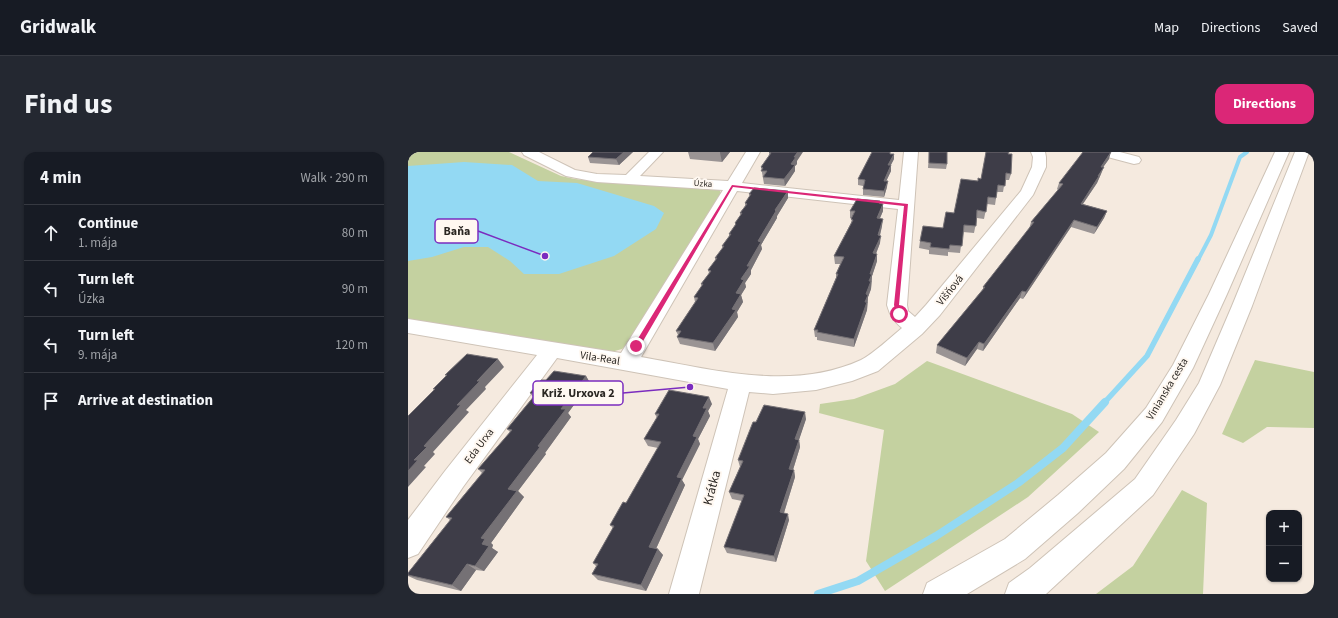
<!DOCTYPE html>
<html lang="en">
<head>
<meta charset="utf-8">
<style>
  body { margin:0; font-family:"Source Sans 3",sans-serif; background:#242831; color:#f1f3f6 }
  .controls { position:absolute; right:12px; bottom:12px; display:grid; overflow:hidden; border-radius:8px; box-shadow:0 1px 3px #0004 }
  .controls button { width:36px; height:36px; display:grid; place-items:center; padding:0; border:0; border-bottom:1px solid #363941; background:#171b24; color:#f1f3f6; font:20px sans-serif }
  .stop { position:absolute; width:12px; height:12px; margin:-9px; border:3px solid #db2777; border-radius:50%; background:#fff }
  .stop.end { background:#db2777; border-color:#fff; box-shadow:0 1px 4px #0008 }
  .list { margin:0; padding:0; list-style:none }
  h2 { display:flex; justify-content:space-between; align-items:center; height:52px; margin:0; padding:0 16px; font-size:17px }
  h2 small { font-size:13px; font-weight:400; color:#9ea1a6 }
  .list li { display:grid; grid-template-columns:26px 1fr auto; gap:12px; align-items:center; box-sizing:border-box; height:56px; padding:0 16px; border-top:1px solid #363941 }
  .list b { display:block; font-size:15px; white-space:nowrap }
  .list p { margin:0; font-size:13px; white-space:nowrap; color:#9ea1a6 }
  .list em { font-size:13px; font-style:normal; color:#9ea1a6 }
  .icon { flex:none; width:22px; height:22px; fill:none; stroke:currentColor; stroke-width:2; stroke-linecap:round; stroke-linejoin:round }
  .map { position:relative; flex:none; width:906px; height:442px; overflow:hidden; border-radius:12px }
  header { display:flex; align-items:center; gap:24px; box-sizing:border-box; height:56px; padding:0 20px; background:#171b24; border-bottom:1px solid #363941 }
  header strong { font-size:19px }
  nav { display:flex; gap:22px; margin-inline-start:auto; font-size:14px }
  .intro { display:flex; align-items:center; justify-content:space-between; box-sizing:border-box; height:96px; padding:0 24px }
  h1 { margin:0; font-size:28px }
  .button { padding:10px 18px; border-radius:12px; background:#db2777; color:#fff; font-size:14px; font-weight:700 }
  main { display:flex; gap:24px; padding:0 24px }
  aside { flex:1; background:#171b24; border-radius:12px; box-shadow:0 1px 3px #0004 }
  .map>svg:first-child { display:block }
</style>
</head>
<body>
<header>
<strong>Gridwalk</strong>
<nav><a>Map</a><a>Directions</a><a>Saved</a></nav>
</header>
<div class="intro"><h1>Find us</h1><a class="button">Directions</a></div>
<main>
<aside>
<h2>4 min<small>Walk · 290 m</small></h2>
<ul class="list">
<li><svg class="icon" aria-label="ahead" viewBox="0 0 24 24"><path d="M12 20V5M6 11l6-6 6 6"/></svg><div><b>Continue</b><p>1. mája</p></div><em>80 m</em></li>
<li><svg class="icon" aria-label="left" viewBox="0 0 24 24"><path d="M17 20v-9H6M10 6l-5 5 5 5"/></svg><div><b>Turn left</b><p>Úzka</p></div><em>90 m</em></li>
<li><svg class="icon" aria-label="left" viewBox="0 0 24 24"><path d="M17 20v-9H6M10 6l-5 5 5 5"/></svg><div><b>Turn left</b><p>9. mája</p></div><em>120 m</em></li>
<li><svg class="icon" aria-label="arrive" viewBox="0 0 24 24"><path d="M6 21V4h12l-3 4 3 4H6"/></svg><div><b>Arrive at destination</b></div></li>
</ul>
</aside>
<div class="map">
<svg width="906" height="442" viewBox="0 0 906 442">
  <rect width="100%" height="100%" fill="#f5eadf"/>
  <path fill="#c4d1a0" d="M0 0H101L153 24 167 27 204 31 311 37 313 41 221 192 214 197 203 200 0 167Z
    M847 208 906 220V276L859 275 835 291 814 282Z
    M519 209 664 262 691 280 620 345 477 439 458 409 476 278 411 261 412 252 446 247 487 232Z
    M774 338 799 351 795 442H688L725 414Z"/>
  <path fill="#93d9f3" d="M56 10 104 13 130 29 169 31 246 54 256 61 248 77 206 104 151 122H116L102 109 80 95H56L24 105 0 109V14Z"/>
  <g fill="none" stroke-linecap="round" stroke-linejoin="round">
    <path stroke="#93d9f3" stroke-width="4" d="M790 108 803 83 832 5 839 0"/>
    <path stroke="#93d9f3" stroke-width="5.5" d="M696 251 739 204 790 107"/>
    <path stroke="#93d9f3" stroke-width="8" d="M410 442 450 429 528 384 610 331 655 296 697 250"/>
    <g stroke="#cec3b7" stroke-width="2">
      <path id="minor" d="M114 0H131L167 18 189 22 218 23 241 0H255L232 24 320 29 338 0H352L334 31 491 48 496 0H510L499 153 500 159 507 165 518 153 613 39 624 15 625 5 623 0H637L638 5V15L625 43 532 163 514 182 470 219 444 229 408 238 365 242 341 240 291 442H261L320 237 149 206 55 335 10 402 0 406V368L37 319 129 203 0 181V167L213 201 315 38 189 30 158 24 116 3ZM329 39 490 57 479 153C482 164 486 169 494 176 483 185 465 202 453 208 383 240 304 217 233 205Z
        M690 0H712L731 5 733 8 731 11 726 12 692 3Z"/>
    </g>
    <g stroke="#cec3b7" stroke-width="2">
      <path id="secondary" d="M867 0H881L819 142 785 216 754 270 716 317 670 361 617 407 559 442H515L519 431 597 387 650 343 698 301 738 256 765 213 801 142Z
        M887 0H901L844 154 812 233 786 282 745 343 638 442H597L601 431 622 416 727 327 768 268 791 231 824 154Z"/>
    </g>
    <use href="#minor" fill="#fff" fill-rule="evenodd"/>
    <use href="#secondary" fill="#fff" fill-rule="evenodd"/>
  </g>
  <path fill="#9a9494" d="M225 0 211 13 182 11 180 5Z
    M280 0H322L314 10 282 7Z
    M361 0 389 9V12L387 14V19L377 34 356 32 353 15 361 3Z
    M521 0H539V12L538 17 520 16Z
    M578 0 603 22 601 28H597L595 40H589L587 53 579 52 576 67 569 66 566 81 555 80 552 101 540 100V104L521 102V98L511 96 512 89 535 76 546 61 570 29 573 27Z
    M483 2 486 7 483 13V19L478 29 479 35 476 45 455 43V34L450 33V27Z
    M701 7 695 15 693 22 689 31 675 52 699 59 696 66 686 82 663 75 615 147 612 146 575 199 569 197 557 214 528 201 529 193 575 137V135L621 77 623 70 650 38 649 37 651 31Z
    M341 42 380 46 369 64V66L353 93 354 97 343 118V122L337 131 338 135 333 143 335 150 329 160 330 165 307 199 272 192 269 185 270 183 268 179 287 150 286 145 294 134 293 132 301 121 300 118 308 108 307 106 315 96 314 94 321 84V82L327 73V71L333 64 332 61 337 54V51L342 45Z
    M471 51 475 59 472 66 474 74 472 84V91L468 102 469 109 464 124 463 137 460 145 459 158 446 195 409 188V185H407L406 178 428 126V122L432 112H427L426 104 443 71 444 66H442V59Z
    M178 224 182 231 160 261 163 265 137 301 138 302 110 339 116 345 83 391 85 393 84 396 90 400 76 419 68 418 53 439 9 428 0 424V421L42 368 38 365 74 321 70 317 102 280 99 277 125 245 122 241 138 228Z
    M304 252 300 259 302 264 290 287 292 292 274 328 277 333 248 397 255 403 238 439 190 428 184 422 188 414 185 411 205 376 202 373 218 351 250 296 240 294 236 287 249 266 247 262Z
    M398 267 391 287 392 295 385 318H386L387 325 376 361 381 368 368 410 319 401 316 395 334 349 324 347 321 340 332 315 330 308 348 270Z"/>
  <path fill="#757175" d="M216 0H225L211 13 208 7Z
    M312 0H322L314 10 312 1Z
    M390 0H395L389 9V12L387 14V19L377 34 376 27 386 5Z
    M703 0 701 7 691 21 693 15Z
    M486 2V7L480 18V13Z
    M483 13V19L476 34V29Z
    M696 15 689 31 670 59 673 52Z
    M480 29 479 35 476 45V39Z
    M380 39V46L369 64V66L353 93 354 97 343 118V122L337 131 338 135 333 143 335 150 329 160 330 165 307 199 305 191 324 157 328 141 333 127 350 89 367 58Z
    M475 52V59L469 73V66Z
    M699 59 696 66 686 82 689 75Z
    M475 67 474 74 470 90 473 84 472 91 465 109V101Z
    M666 68 663 75 615 147 618 140Z
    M469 102V109L464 124 463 137 460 145 459 158 446 195V187L462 122Z
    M614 139 612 146 575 199 576 192Z
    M571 190 569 197 557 214 559 206Z
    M90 207 96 215 77 235 78 237 58 258 61 260 25 300 27 302 16 314 18 315 0 335V319L6 308 16 294 69 229Z
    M178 224 182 231 160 261 163 265 137 301 138 302 110 339 116 345 83 391 85 393 84 396 90 400 76 419 67 414 74 392 73 386 100 337 130 294 153 257Z
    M301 245 304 252 300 259 302 264 290 287 292 292 274 328 277 333 246 401 241 395 285 284 295 256Z
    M397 260 398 267 389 294 387 287Z
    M391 288 392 295 383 324 381 317Z
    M386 318 387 325 374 367 372 360Z
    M380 362 381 368 368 410 366 404Z
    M250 397 255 403 238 439 233 433Z
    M59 412 68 418 53 439 44 433Z"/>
  <path fill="#3e3d48" stroke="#757175" d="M185 0H216L208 7 180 5Z
    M361 0H390L386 5H388L383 12 387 13 376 27 355 25 359 19H353L355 16 353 15 363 1Z
    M464 0H482V2H486L480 13H483L476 29H480L476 39 455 37 457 28 450 27Z
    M521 0H539V12L521 11Z
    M578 0H601L600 2H604L603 22 598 21 597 34 590 33 588 46 580 45 578 60 569 58 568 74 556 73 554 94 542 93 541 97 522 95 523 91 512 89 515 74 535 76 538 60 546 61 553 27 570 29V26L573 27Z
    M675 0H703L693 15H696L690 24H691L673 52 699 59 689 75 666 68 618 140 614 139 576 192 571 190 559 206 529 193 577 135H575L626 70H623L655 32 651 31Z
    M346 36 380 39 367 58 368 59 350 89 353 90 339 114H342L333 127 336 128 328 141 333 142 324 157 328 158 305 191 269 185 273 179H268L290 146 286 145 295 132H293L303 119 300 118 309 106H307L316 94H314L323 82H321L328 72 327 71 334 61H332L339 52 337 51 343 42H341Z
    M449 47 472 49 471 51 475 52 469 66 475 67 470 83 473 84 465 101 469 102 462 122H464L461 129H463L458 142 460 143 457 150H459L446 187 409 180 410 178H406L430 122H428L436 105 426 104 445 68 443 67 447 59H442Z
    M59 202 90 207 69 229H72L49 253H53L16 294 19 295 6 308H10L0 319V264L27 237H25L39 223H37Z
    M146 219 178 224 153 257H158L130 294 132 295 100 337 109 339 73 386 77 387 74 392 81 394 67 414 59 412 44 433 0 423V421L44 366 38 365 77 318 70 317 104 278 99 277 128 242 122 241 133 228H138Z
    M261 238 301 245 295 256H299L285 284 289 285 269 325 274 326 241 395 250 397 233 433 184 422 190 412 185 411 206 374 202 373 215 350 218 351 253 290 236 287 251 262H247Z
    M356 253 397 260 387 287 391 288 381 317 386 318 372 360 380 362 366 404 316 395 336 343 321 340 335 309 330 308 345 270H348Z"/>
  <path fill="#db2777" d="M324 33 500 52 491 153 493 163H489L486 153 496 54 325 35 231 196H226V193Z"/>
  <g text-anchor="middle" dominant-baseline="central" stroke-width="4" stroke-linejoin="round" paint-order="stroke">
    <g font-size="9" fill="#2a2622" stroke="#fff8f1">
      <text transform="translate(295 32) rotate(4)">Úzka</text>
    </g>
    <g font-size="11" fill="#2a2622" stroke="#fff8f1">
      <text transform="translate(542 138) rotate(-51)">Višňová</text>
      <text transform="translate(192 206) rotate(9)">Vila-Real</text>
      <text transform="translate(759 237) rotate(-59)">Vinianska cesta</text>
      <text transform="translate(71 294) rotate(-53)">Eda Urxa</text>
    </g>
    <g font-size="13" fill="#2a2622" stroke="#fff8f1">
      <text transform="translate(304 336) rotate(-75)">Krátka</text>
    </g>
  </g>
  <path fill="none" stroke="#7b2cbf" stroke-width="1.5" d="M137 104L70 79M282 235L215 241"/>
  <g fill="#7b2cbf" stroke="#fff8f1" stroke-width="1.5">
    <circle cx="137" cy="104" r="4"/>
    <circle cx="282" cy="235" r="4"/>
  </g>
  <g fill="#fff8f1" stroke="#7b2cbf" stroke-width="1.5">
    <rect x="27" y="67" width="43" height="24" rx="4"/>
    <rect x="125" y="229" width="90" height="24" rx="4"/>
  </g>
  <g font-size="12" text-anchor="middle" font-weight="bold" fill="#2a2622">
    <text x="49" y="83">Baňa</text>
    <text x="170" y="245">Križ. Urxova 2</text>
  </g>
</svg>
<div class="controls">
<button>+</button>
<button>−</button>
</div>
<div class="stop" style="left:491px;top:162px"></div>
<div class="stop end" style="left:228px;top:194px"></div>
</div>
</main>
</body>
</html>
